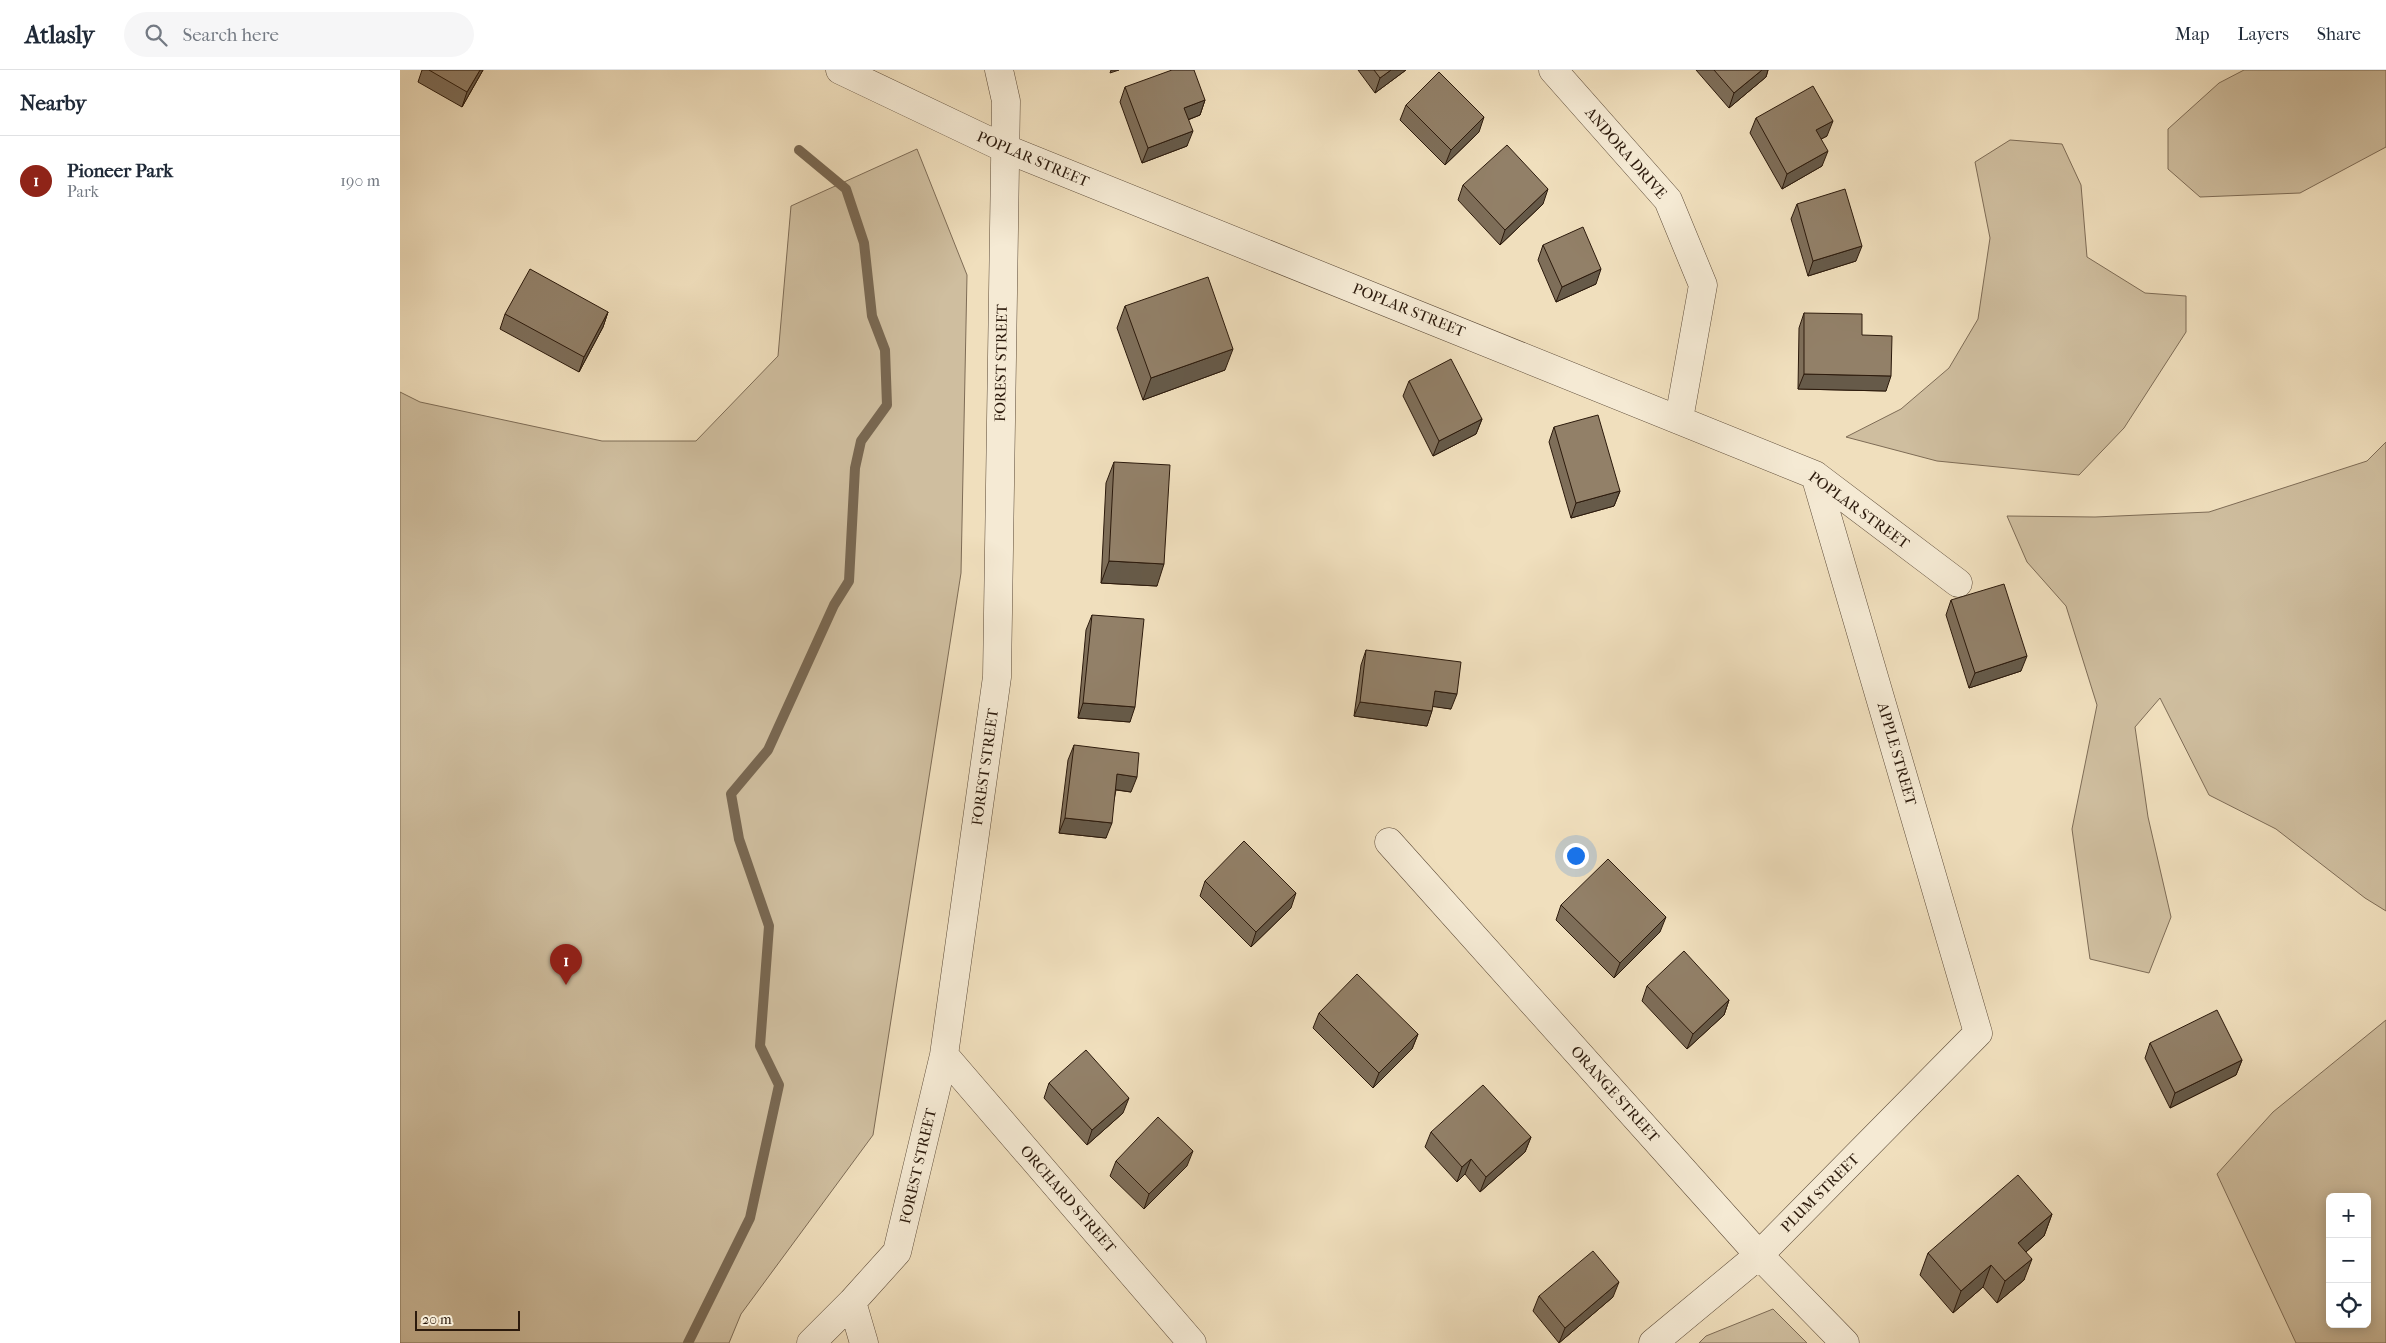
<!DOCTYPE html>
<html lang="en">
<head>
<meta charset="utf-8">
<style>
  body { margin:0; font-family:"IM FELL French Canon",serif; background:#f6f6f7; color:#1f2937 }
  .controls { position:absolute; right:15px; bottom:15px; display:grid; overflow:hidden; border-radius:8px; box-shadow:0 2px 12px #0003 }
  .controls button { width:45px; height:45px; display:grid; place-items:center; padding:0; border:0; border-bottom:1px solid #e0e1e3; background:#fff; color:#1f2937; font:25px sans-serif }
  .scale { position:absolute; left:15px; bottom:12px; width:105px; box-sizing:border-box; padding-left:5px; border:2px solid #2c1a0c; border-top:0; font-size:14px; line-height:18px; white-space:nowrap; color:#2c1a0c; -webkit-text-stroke:4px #f5ead4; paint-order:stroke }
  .you { position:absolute; left:1175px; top:785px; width:18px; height:18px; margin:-12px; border:4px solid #fff; border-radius:50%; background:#1a73e8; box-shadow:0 0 0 8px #1a73e833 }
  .badge { display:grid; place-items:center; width:32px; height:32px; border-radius:50%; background:#8f2418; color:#fff; font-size:16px; font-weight:700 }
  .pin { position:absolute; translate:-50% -41px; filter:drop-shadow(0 1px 2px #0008) }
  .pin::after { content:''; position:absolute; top:26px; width:18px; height:15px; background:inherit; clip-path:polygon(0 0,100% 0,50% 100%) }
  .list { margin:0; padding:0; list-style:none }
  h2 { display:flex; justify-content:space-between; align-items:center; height:65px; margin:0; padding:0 20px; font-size:21px }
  h2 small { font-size:16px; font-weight:400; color:#747a83 }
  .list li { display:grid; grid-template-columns:32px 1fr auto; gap:15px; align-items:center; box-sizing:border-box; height:90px; padding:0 20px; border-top:1px solid #e0e1e3 }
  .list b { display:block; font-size:19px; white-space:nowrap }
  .list p { margin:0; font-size:16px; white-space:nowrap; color:#747a83 }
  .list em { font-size:16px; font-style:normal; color:#747a83 }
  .icon { flex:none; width:28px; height:28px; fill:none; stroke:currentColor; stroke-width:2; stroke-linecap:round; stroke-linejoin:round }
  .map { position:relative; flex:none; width:1986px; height:1273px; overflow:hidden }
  header { display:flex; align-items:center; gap:30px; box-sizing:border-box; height:70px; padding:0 25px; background:#fff; border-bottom:1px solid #e0e1e3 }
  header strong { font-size:24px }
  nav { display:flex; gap:28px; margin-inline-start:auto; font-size:18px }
  .search { width:350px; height:45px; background:#f6f6f7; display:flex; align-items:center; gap:12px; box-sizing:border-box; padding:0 18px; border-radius:28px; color:#747a83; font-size:19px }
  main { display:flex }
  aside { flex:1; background:#fff }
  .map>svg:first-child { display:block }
</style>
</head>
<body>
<header>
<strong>Atlasly</strong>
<div class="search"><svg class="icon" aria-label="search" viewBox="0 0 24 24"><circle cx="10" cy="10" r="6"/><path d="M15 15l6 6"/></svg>Search here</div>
<nav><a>Map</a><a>Layers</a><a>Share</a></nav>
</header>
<main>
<aside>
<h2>Nearby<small></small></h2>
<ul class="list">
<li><span class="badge">1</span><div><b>Pioneer Park</b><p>Park</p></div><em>190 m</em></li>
</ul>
</aside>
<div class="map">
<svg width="1986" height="1273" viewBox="0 0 1986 1273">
  <rect width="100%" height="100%" fill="#f0dfbd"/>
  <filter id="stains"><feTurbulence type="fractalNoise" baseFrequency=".004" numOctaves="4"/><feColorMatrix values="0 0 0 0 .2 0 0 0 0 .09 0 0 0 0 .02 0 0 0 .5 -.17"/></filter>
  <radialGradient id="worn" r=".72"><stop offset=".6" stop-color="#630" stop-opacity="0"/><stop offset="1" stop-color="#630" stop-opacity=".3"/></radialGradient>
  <path fill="#cfbe9f" stroke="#7e6c56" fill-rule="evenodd" d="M1844 0H1986V77L1900 123 1800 127 1768 99V59L1819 13Z
    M1610 70 1662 74 1681 115 1687 187 1745 223 1786 226V262L1724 358 1679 405 1537 391 1446 367 1501 339 1549 298 1578 249 1590 168 1575 92Z
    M517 79 567 205 561 503 473 1065 341 1244 329 1273H0V322L20 332 202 371H296L378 286 391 136Z
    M1986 372V841L1965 828 1876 759 1809 725 1760 628 1735 657 1748 747 1771 847 1749 903 1690 889 1672 759 1697 635 1666 536 1627 492 1607 446 1695 447 1809 442 1967 391Z
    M1986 950V1273H1896L1817 1104 1873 1042ZM1930 1127H1967V1254H1930Z
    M1373 1239 1407 1273H1299L1306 1266Z"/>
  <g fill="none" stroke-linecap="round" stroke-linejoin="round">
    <path stroke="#796852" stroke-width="10" d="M288 1273 350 1148 379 1015 360 976 369 856 339 769 331 724 368 680 434 535 449 511 455 398 461 371 487 335 485 280 472 246 464 173 446 119 399 80"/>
    <g stroke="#5d4b38" stroke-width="29">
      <path id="minor" d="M440 0 604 78 1415 405 1558 513
        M1153 0 1268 130 1303 215 1279 349
        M989 772 1359 1185 1445 1273
        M544 985 792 1273
        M452 1232 464 1273
        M411 1273 452 1232 497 1182 544 985 597 607 606 31 599 0
        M1253 1273 1359 1185 1578 963 1415 405"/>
    </g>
    <use href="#minor" stroke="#f5ead4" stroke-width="28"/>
  </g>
  <path fill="#7e6e59" stroke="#2c1a0c" d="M22 0H83L62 37 18 12Z
    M958 0H1006L975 23Z
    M1296 0H1368L1366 7 1329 38Z
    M725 17 805 30 800 45 788 50 787 76 742 93 720 32Z
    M1006 35 1079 62 1045 95 1000 50Z
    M1356 48 1427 66 1421 69 1422 96 1382 119 1350 63Z
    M1063 115 1143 134 1100 175 1058 130Z
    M1397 134 1456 191 1408 206 1391 149Z
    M1143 175 1196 214 1156 232 1138 190Z
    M725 236 825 300 743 330 717 258Z
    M208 242 203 257 179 302 100 259 105 244Z
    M1404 243 1462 265 1486 321 1398 319 1399 258Z
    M1009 311 1082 349 1076 364 1033 386 1003 326Z
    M1154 357 1220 421 1214 436 1171 448 1149 372Z
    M714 392 757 516 701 513 706 413Z
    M1551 530 1621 601 1569 618 1546 545Z
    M692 545 730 652 678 648 686 560Z
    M966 580 1051 639 1033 636 1027 656 954 646 961 595Z
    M674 675 731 722 716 720 706 768 659 763 668 690Z
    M805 811 891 838 851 877 800 826Z
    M1161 835 1260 862 1214 908 1156 850Z
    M1247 916 1329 930 1324 945 1287 979 1242 931Z
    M919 943 1018 964 1012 979 973 1018 913 958Z
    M1750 973 1842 990 1836 1005 1770 1038 1745 988Z
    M649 1013 723 1043 687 1075 644 1028Z
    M1031 1062 1131 1067 1125 1082 1080 1122 1065 1104 1057 1112 1025 1077Z
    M716 1091 787 1096 744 1139 710 1106Z
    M1652 1144 1644 1166 1626 1182 1624 1210 1597 1233 1583 1217 1553 1243 1520 1205 1528 1183Z
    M1139 1226 1213 1227 1159 1273 1133 1241Z"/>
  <path fill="#665a49" stroke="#2c1a0c" d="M80 0H83L62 37 67 22Z
    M711 0H719L710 3Z
    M991 0H1006L975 23 980 8Z
    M1362 0H1368L1366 7 1329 38 1334 23Z
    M805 30 800 45 779 53 784 38Z
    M1084 47 1079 62 1045 95 1051 80Z
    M1433 51 1427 66 1410 75 1416 60Z
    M793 61 787 76 742 93 748 78Z
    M1428 81 1422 96 1382 119 1387 104Z
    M1148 119 1143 134 1100 175 1105 160Z
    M1462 176 1456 191 1408 206 1413 191Z
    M1201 199 1196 214 1156 232 1162 217Z
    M208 242 203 257 179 302 184 287Z
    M833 279 825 300 743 330 751 308Z
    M1404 304 1491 306 1486 321 1398 319Z
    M1082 349 1076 364 1033 386 1039 371Z
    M1220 421 1214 436 1171 448 1176 433Z
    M709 491 764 494 757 516 701 513Z
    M1627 586 1621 601 1569 618 1575 603Z
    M1035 621 1057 624 1051 639 1029 636Z
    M960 632 1032 641 1027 656 954 646Z
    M683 633 735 637 730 652 678 648Z
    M717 704 737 707 731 722 712 719Z
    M665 748 712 753 706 768 659 763Z
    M896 823 891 838 851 877 856 862Z
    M1266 847 1260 862 1214 908 1220 893Z
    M1329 930 1324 945 1287 979 1293 964Z
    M1018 964 1012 979 973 1018 979 1003Z
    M1842 990 1836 1005 1770 1038 1775 1023Z
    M729 1028 723 1043 687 1075 692 1060Z
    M1131 1067 1125 1082 1080 1122 1086 1107Z
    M793 1081 787 1096 744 1139 749 1124Z
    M1071 1089 1065 1104 1057 1112 1062 1097Z
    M1652 1144 1644 1166 1611 1195 1618 1173Z
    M1632 1189 1624 1210 1597 1233 1605 1211Z
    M1591 1195 1583 1217 1553 1243 1561 1221Z
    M1219 1212 1213 1227 1159 1273 1165 1258Z"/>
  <path fill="#928068" stroke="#2c1a0c" d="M29 0H80L67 22Z
    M772 0H794L805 30 784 38 793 61 748 78 725 17Z
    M974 0H991L980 8Z
    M1314 0H1362L1334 23Z
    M1039 2 1084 47 1051 80 1006 35Z
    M1413 16 1433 51 1416 60 1428 81 1387 104 1356 48Z
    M1107 75 1148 119 1105 160 1063 115Z
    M1445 119 1462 176 1413 191 1397 134Z
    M1183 157 1201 199 1162 217 1143 175Z
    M130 199 208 242 184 287 105 244Z
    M808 207 833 279 751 308 725 236Z
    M1404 243 1462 244V265L1492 266 1491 306 1404 304Z
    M1051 289 1082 349 1039 371 1009 311Z
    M1198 345 1220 421 1176 433 1154 357Z
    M714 392 770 395 764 494 709 491Z
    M1604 514 1627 586 1575 603 1551 530Z
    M692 545 744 549 735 637 683 633Z
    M966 580 1061 592 1057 624 1035 621 1032 641 960 632Z
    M674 675 739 683 737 707 717 704 712 753 665 748Z
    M844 771 896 823 856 862 805 811Z
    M1208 789 1266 847 1220 893 1161 835Z
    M1284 881 1329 930 1293 964 1247 916Z
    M957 904 1018 964 979 1003 919 943Z
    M1817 940 1842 990 1775 1023 1750 973Z
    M686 980 729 1028 692 1060 649 1013Z
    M1083 1015 1131 1067 1086 1107 1071 1089 1062 1097 1031 1062Z
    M758 1047 793 1081 749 1124 716 1091Z
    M1618 1105 1652 1144 1618 1173 1632 1189 1605 1211 1591 1195 1561 1221 1528 1183Z
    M1193 1181 1219 1212 1165 1258 1139 1226Z"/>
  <g text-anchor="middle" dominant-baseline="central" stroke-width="4" stroke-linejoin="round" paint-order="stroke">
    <g font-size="15" fill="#2c1a0c" stroke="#f5ead4">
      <text transform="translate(1226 83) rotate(49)">ANDORA DRIVE</text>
      <text transform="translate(633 89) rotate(23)">POPLAR STREET</text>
      <text transform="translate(1009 240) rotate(22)">POPLAR STREET</text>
      <text transform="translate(601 293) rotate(-89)">FOREST STREET</text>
      <text transform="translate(1459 440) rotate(36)">POPLAR STREET</text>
      <text transform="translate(1497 684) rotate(74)">APPLE STREET</text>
      <text transform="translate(585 697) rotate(-82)">FOREST STREET</text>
      <text transform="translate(1215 1024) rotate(48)">ORANGE STREET</text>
      <text transform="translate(518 1096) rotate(-77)">FOREST STREET</text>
      <text transform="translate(1420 1123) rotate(-45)">PLUM STREET</text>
      <text transform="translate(668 1129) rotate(49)">ORCHARD STREET</text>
    </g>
  </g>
  <rect width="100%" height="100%" filter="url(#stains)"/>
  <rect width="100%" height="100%" fill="url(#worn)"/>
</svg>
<div class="controls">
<button>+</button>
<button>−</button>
<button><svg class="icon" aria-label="locate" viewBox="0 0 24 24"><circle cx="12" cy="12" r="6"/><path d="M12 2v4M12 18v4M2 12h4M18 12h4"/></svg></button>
</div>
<div class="scale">20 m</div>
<div class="you"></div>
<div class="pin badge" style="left:166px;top:915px">1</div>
</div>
</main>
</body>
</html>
